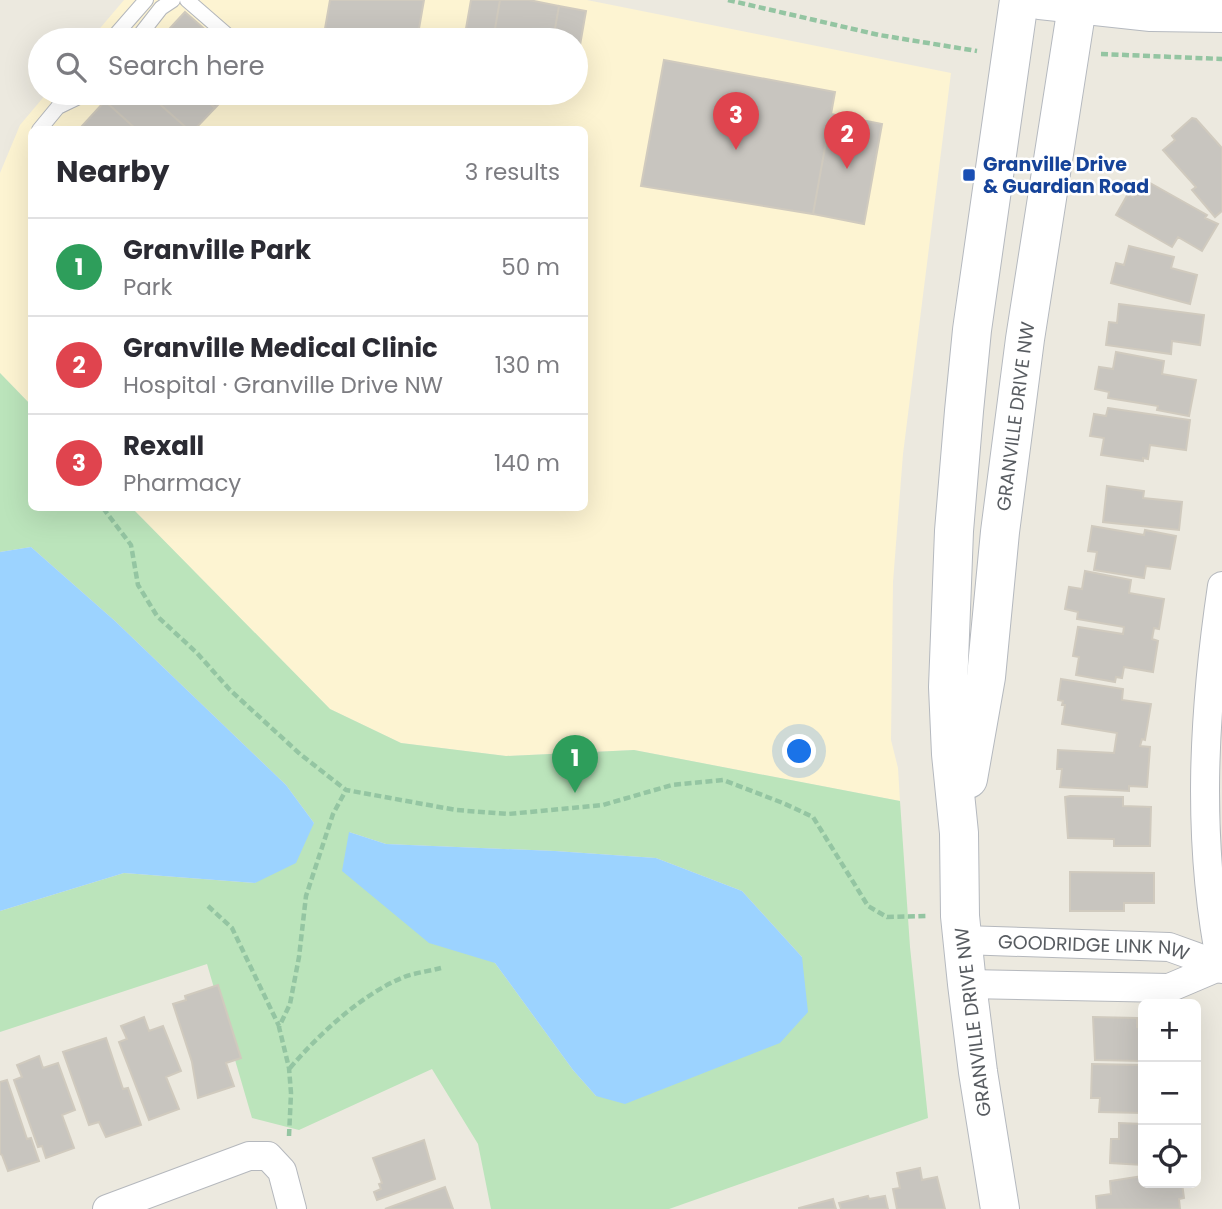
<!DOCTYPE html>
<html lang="en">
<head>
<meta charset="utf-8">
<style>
  body { margin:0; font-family:Poppins,sans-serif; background:#f2f2f3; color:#2b2b33 }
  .controls { position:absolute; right:21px; bottom:21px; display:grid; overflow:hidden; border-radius:10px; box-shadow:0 7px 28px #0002 }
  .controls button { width:63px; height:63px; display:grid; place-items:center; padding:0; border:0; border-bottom:2px solid #e1e1e2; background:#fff; color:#2b2b33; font:35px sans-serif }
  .you { position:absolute; left:800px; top:752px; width:24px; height:24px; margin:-18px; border:5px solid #fff; border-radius:50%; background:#1a73e8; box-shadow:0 0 0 10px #1a73e833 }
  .badge { display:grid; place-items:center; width:46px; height:46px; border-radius:50%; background:#e83929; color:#fff; font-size:23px; font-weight:700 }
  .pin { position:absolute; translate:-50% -58px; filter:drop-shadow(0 2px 4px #0008) }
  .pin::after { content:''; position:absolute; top:37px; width:24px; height:21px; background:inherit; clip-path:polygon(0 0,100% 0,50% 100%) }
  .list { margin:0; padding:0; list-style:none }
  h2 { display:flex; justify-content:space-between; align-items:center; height:91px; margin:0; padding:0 28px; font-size:30px }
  h2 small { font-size:23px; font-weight:400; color:#7c7c81 }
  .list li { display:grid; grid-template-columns:46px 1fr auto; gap:21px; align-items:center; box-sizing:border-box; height:98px; padding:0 28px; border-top:2px solid #e1e1e2 }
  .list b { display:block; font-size:26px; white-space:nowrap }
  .list p { margin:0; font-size:23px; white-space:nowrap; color:#7c7c81 }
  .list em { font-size:23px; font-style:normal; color:#7c7c81 }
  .icon { flex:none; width:38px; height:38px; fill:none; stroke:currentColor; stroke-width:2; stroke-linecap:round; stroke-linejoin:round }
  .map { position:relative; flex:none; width:1222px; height:1209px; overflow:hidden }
  .search { position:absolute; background:#fff; box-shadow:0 7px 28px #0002; left:28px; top:28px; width:560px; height:77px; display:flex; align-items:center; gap:18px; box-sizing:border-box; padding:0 24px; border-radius:38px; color:#7c7c81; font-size:26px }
  .panel { position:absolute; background:#fff; box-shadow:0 7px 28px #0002; left:28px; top:126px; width:560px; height:385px; border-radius:10px }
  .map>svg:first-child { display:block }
</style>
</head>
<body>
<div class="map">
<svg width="1222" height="1209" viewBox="0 0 1222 1209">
  <rect width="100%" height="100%" fill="#ece9df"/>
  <path fill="#fdf4d2" d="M124 0H587L951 73 903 454 893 582 891 740 898 768 900 801 634 750 506 756 401 743 330 709 132 508H584V130H32L31 405 0 373V173L20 125 47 93H576V40H90Z"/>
  <path fill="#bbe4bb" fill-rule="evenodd" d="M0 373 31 405 32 508H132L330 709 401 743 506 756 634 750 900 801 910 947 928 1118 669 1209H491L478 1144 432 1069 299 1130 252 1118 207 964 0 1032V911L124 873 255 883 314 823 286 785 115 621 31 547 0 552ZM349 832 386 844 555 851 656 858 742 891 802 957 596 1096 573 1070 495 963Z"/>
  <path fill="#9cd3ff" d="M31 547 115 621 286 785 314 823 296 863 255 883 124 873 0 911V552Z
    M349 832 386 844 555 851 656 858 742 891 802 957 808 1012 780 1043 625 1104 596 1096 573 1070 495 963 429 943 342 871Z"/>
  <path fill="#c8c5bf" stroke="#d0cabe" stroke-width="2" d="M330 0H424L417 40H323Z
    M471 0H500L493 40H464Z
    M500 0H529L559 6 553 40H493Z
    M559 6 586 11 576 68V40H553Z
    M185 12 217 40H159Z
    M664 60 835 92 813 214 641 186Z
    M112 93H147L189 130H137L105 101Z
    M147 93H199L215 108 194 130H189Z
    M199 93H229L215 108Z
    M105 101 137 130H85L82 126Z
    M831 114 882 124 864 224 813 214Z
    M1192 118 1196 119 1222 148V211L1215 217 1192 190 1196 187 1163 150 1175 140 1172 136Z
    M1143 179 1207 215 1205 218 1218 224 1202 251 1178 237 1172 247 1116 215 1128 194 1133 197Z
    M1129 246 1174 257 1171 268 1197 275 1190 304 1111 283 1116 263 1124 265Z
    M1119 304 1204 315 1200 345 1172 341 1171 354 1106 345 1109 322 1117 323Z
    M1116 352 1164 361 1162 374 1196 380 1189 416 1157 410 1158 406 1108 398 1109 392 1095 389 1099 367 1113 369Z
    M1108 408 1190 420 1186 450 1150 445 1148 459 1143 458V461L1101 455 1104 438 1090 436 1094 414 1106 416Z
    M1107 486 1144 491 1143 498 1182 502 1179 530 1103 522Z
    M1092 526 1144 535 1145 530 1176 536 1170 569 1146 566 1144 578 1094 570 1097 552 1088 551Z
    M1085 571 1131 580 1129 593 1164 599 1159 629 1154 628 1152 639 1158 641 1153 672 1124 667 1122 678 1116 677 1115 682 1076 675 1079 657 1073 656 1078 627 1123 634 1124 627 1077 619 1078 612 1065 609 1069 587 1082 589Z
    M1061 679 1123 689 1122 700 1151 704 1145 740 1142 739 1140 746 1150 747 1147 787 1129 786V791L1060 787 1062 769H1057L1058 750 1114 753 1117 733 1062 724 1065 705H1062L1063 701 1058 700Z
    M1070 796 1123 797V806L1151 807 1150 846H1114V839L1068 838 1065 797Z
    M1070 872 1154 873V903H1124V911H1070Z
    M218 985 241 1058 226 1063 234 1086 198 1098 192 1062 173 1004 186 1000 185 996Z
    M144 1017 149 1031 163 1026 181 1071 166 1077 179 1109 149 1120 119 1042 127 1039 121 1026Z
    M1093 1017 1137 1018V1027H1143V1061L1095 1060Z
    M106 1038 123 1089 128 1088 141 1125 106 1137 99 1122 89 1125 63 1052Z
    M39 1056 43 1068 58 1063 75 1110 62 1115 74 1148 46 1158 42 1146 38 1147 14 1080 22 1077 17 1065Z
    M1092 1064 1143 1065V1113L1099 1112 1100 1098H1091Z
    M7 1080 27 1139 31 1138 39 1161 8 1171 2 1155 0 1154V1082Z
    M1119 1123 1143 1124V1165L1110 1163 1111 1139H1119Z
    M424 1140 435 1179 377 1200 374 1192 381 1189 379 1184 382 1183 373 1158Z
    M920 1168 922 1180 937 1177 945 1209H897L893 1189 900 1188 897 1173Z
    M1143 1176V1183H1182L1184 1198 1179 1199 1180 1209H1097L1096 1196 1111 1194 1110 1181Z
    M445 1187 453 1209H385Z
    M868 1196 869 1199 885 1196 888 1209H841L839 1203Z
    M833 1199 836 1209H799V1208Z"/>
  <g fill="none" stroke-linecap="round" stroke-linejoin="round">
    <g stroke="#b5b8bd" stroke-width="16">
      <path id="lane" d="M187 0 233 40
        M111 40 146 0
        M136 40 161 8 173 0
        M58 107 87 93
        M39 130 58 107 66 93"/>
    </g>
    <g stroke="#b5b8bd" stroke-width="30">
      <g id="street">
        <path d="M1222 586C1203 714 1196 841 1222 969"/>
        <path id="s1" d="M963 940 1169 947 1222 966"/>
        <path d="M967 984 1169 988 1221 966"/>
        <path d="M107 1209 249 1156H268L282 1171 292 1209"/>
      </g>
    </g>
    <g stroke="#b5b9bf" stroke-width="40">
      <g id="secondary">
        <path d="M1040 0 1151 12 1222 13"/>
        <path id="s2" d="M968 779 986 677 1000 532 1025 339 1078 0"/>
        <path d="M1000 1209 978 1072 967 984 960 916 959 833 951 754 948 687 954 531 964 411 972 330 1019 0"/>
      </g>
    </g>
    <path stroke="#94c5a2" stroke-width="4.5" stroke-dasharray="7 3.5" stroke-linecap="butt" d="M728 0 879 35 977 51
      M1101 54 1222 59
      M103 508 131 545 138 585 157 616 197 653 230 690 300 754 346 790 456 810 508 814 603 805 672 785 723 780 783 803 813 817 868 906 887 917 928 916
      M208 906 232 928 279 1026
      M290 1068C319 1034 362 994 404 977 415 973 429 971 441 968
      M289 1136 291 1093 289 1068 279 1027 290 1004 299 957 306 896 333 814 346 790"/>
    <use href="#lane" stroke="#fff" stroke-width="14"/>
    <use href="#street" stroke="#fff" stroke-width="28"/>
    <use href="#secondary" stroke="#fff" stroke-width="38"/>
  </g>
  <rect fill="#1a4fb4" stroke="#fff" stroke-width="2.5" x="962" y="168" width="14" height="14" rx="3.5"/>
  <g text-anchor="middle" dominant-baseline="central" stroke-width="5" stroke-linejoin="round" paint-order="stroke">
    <g font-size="19" font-weight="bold" fill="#164399" stroke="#fff" text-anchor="start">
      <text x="983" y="164">Granville Drive<tspan x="983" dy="22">&amp; Guardian Road</tspan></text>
    </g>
    <g font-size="19" fill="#585c61" stroke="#fff">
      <text stroke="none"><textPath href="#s2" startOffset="366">GRANVILLE DRIVE NW</textPath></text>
      <text stroke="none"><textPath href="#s1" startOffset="131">GOODRIDGE LINK NW</textPath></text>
      <text transform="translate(973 1022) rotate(-97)">GRANVILLE DRIVE NW</text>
    </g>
  </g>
</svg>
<div class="controls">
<button>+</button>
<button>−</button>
<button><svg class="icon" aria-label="locate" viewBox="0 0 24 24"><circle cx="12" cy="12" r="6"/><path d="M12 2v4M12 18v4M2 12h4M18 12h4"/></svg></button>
</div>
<div class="you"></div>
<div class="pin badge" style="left:575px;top:793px;background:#2e9e5b">1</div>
<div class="pin badge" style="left:847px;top:169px;background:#e0444e">2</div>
<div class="pin badge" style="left:736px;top:150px;background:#e0444e">3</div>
<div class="search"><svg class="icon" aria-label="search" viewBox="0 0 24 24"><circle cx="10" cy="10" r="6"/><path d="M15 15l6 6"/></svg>Search here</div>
<section class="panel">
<h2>Nearby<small>3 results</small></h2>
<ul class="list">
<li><span class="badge" style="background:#2e9e5b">1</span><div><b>Granville Park</b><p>Park</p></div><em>50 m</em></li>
<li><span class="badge" style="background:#e0444e">2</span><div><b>Granville Medical Clinic</b><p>Hospital · Granville Drive NW</p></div><em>130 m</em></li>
<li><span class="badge" style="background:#e0444e">3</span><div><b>Rexall</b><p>Pharmacy</p></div><em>140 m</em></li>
</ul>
</section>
</div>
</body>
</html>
